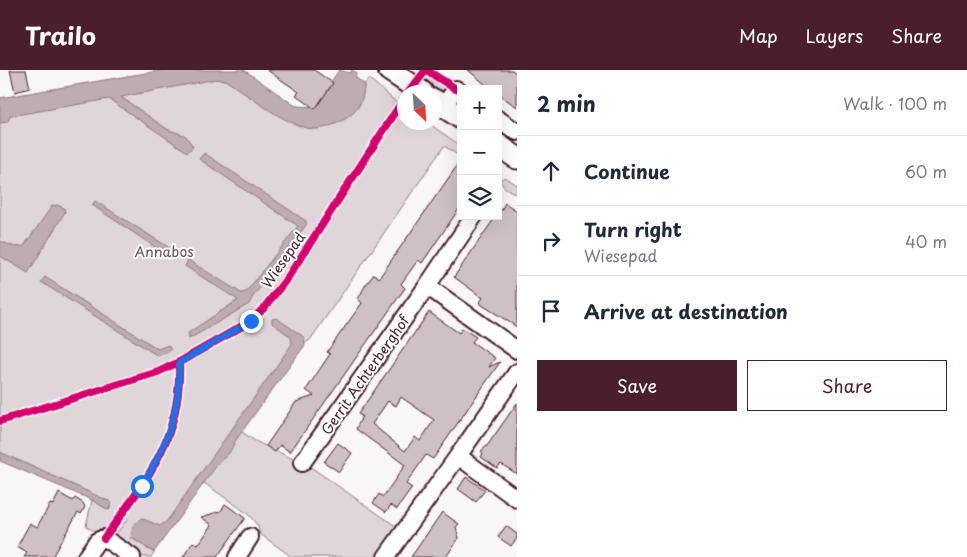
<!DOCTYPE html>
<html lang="en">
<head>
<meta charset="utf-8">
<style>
  body { margin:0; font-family:"Playpen Sans",sans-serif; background:#f6f6f7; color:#1f2937 }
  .controls { position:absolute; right:15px; top:15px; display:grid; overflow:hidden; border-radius:0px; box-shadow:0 5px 20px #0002 }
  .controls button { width:45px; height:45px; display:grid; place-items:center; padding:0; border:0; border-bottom:1px solid #e0e1e3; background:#fff; color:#1f2937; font:25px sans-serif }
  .compass { position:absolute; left:397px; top:15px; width:45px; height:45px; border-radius:50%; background:#fff; box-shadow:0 5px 20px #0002; rotate:155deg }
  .stop { position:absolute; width:15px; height:15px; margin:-11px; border:4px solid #1a73e8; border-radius:50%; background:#fff }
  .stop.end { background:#1a73e8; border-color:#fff; box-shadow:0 1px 5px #0008 }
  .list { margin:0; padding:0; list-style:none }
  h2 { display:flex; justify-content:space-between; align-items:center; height:65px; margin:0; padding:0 20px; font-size:21px }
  h2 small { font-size:16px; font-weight:400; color:#747a83 }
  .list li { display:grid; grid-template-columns:32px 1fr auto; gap:15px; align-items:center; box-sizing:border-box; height:70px; padding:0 20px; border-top:1px solid #e0e1e3 }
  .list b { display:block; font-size:19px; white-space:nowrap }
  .list p { margin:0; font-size:16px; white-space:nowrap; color:#747a83 }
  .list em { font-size:16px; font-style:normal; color:#747a83 }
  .actions { display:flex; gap:10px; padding:15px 20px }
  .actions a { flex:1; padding:11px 0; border:1px solid #4a1f2b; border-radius:0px; text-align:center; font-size:18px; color:#4a1f2b }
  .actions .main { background:#4a1f2b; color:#fff }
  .icon { flex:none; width:28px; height:28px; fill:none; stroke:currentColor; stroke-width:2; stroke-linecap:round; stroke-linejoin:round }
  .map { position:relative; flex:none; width:517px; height:487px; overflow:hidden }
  header { display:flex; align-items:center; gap:30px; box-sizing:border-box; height:70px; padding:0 25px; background:#4a1f2b; color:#fff }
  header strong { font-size:24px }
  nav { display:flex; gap:28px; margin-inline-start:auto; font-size:18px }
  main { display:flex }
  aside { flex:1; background:#fff }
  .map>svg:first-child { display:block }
</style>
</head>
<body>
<header>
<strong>Trailo</strong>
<nav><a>Map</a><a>Layers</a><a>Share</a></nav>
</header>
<main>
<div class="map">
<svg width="517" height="487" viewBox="0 0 517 487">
  <rect width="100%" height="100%" fill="#f8f6f7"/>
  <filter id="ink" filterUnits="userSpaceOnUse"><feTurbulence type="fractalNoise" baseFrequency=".02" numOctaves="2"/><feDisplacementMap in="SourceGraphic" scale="10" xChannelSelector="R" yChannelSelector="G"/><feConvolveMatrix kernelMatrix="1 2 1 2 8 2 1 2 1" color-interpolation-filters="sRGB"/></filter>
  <g filter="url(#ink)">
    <path fill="#ded6d9" stroke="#947a82" d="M426 5 450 20 444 29 421 13Z
      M213 6 226 10 294 53 364 17V14L369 9C382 18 391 30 404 37V52L428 53 461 76V87L444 76 310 270 296 279 240 364 242 362 255 371 312 398 400 459 381 487H292L260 464 258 456 248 444 203 412 159 467 135 453 133 456 147 479 154 482 151 487H141L113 468 128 448 119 443 105 462 100 458 96 463 86 456 92 430 109 440 111 437 0 384V45Z
      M505 107 517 115V125L504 117 500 110Z"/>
    <path fill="#bdadb0" stroke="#8f747b" d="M163 0H244L294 35C302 38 309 35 315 38L333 14 331 12 339 0 350 3 352 0 357 3 355 7 364 14C364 29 359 41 345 49 336 54 327 58 316 59 291 60 247 24 225 10L216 9 121 27 167 59 186 66 193 77 187 82 109 29 10 46 8 52 0 53V28Z
      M204 83 306 151V155L252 228 249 234 189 269 188 263 238 230 185 196 188 190 241 223 246 222 298 156 199 89Z
      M95 131 173 180 170 187 92 135Z
      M57 135 64 138 65 142 28 203 0 186V171L15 177 24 176 52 136Z
      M45 207 158 279 168 275 171 280 158 286 41 212Z
      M276 248 304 267 305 275 235 371 230 382 217 395 154 482 131 468 133 456 141 448 160 456 167 451 292 274 291 267 272 253V249Z
      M0 382 111 432 109 440 92 430 0 391Z"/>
    <path fill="#cdc1c4" stroke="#4a1f2b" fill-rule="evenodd" d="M10 0H26L30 18 15 22Z
      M267 0H314L333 13 315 39 296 25 299 22Z
      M468 0H512L517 4V37L498 24V19H491Z
      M461 90V136L422 193 418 190 401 214 405 218 290 382 280 375 275 382 266 376 296 332 314 326 306 320 330 284 327 282 362 233 358 229 365 216 374 204 379 208Z
      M505 133 517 141V257L479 233 483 228 454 207 496 146H498Z
      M429 242 459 263 462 258 476 267 472 272 495 288 489 297 500 292 433 389 426 385 406 414 412 418 397 439 391 435 386 442 373 433 379 424 383 427 405 395 356 359 362 346 358 344ZM401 327 434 350 420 371 415 367 405 381 372 354 388 331 396 336Z
      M517 333V404L501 394 497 398 481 387 483 383 481 381 487 376Z
      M338 373 352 383 339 402 324 392Z
      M466 407 485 420 476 432 458 419Z
      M59 423 73 431 75 428 83 433 85 437 81 444 78 442 52 487H24L27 483 17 477 30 453 37 457 50 434 53 435Z
      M225 434 245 448 217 487H183L193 472 198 475 212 455 201 447 221 441Z
      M442 442 459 454 456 457 459 468 446 487H411Z
      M506 456 517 464V468L511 476 498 467Z"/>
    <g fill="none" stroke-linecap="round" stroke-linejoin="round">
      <g stroke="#4a1f2b" stroke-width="20">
        <path id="minor" d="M443 36 456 19 461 23
          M498 49 517 62
          M427 216 517 280
          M517 302 458 386 517 429
          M302 393 427 216 474 146
          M86 487 97 471 104 468 132 487
          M237 487 250 467
          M386 487 458 386"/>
      </g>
      <g stroke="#4a1f2b" stroke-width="25">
        <path id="tertiary" d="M389 0 422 22
          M434 30 461 48
          M498 75 517 88"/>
      </g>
      <use href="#minor" stroke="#fff" stroke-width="16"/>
      <use href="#tertiary" stroke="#fff" stroke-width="21"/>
      <g stroke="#fff" stroke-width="11">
        <path id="cycleway" d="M409 22 426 0 456 19
          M0 351 158 302 183 290 251 251 264 238 288 207 404 29
          M104 468C146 411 182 368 179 293"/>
      </g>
      <use href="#cycleway" stroke="#d6006c" stroke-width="8"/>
    </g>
  </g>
  <g fill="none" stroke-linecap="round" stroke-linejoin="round" filter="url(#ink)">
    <path stroke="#1a73e8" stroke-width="6" d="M142 416C166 377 181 340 179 293L251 251"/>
  </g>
  <g text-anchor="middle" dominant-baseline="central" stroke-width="4" stroke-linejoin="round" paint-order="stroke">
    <g font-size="14" fill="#6f4d56" stroke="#fff">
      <text x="164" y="181">Annabos</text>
    </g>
    <g font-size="14" fill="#4a1f2b" stroke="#fff">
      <text transform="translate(283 190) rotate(-55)">Wiesepad</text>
      <text transform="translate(365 305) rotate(-55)">Gerrit Achterberghof</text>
    </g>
  </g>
</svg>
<div class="controls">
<button>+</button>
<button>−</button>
<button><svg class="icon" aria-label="layers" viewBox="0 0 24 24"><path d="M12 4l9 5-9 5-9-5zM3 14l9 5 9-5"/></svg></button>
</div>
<svg class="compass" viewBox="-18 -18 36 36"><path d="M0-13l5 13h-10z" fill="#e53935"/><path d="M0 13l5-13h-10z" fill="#747a83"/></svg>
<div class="stop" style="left:142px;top:416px"></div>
<div class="stop end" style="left:251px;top:251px"></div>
</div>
<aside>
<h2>2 min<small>Walk · 100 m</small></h2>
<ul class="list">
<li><svg class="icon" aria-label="ahead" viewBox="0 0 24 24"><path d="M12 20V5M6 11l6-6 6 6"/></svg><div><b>Continue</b></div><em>60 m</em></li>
<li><svg class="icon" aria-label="right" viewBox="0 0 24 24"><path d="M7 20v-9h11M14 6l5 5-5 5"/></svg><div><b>Turn right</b><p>Wiesepad</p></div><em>40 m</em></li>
<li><svg class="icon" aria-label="arrive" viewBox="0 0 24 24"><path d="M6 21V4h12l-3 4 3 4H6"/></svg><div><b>Arrive at destination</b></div></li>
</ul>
<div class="actions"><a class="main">Save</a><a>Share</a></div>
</aside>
</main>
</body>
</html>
